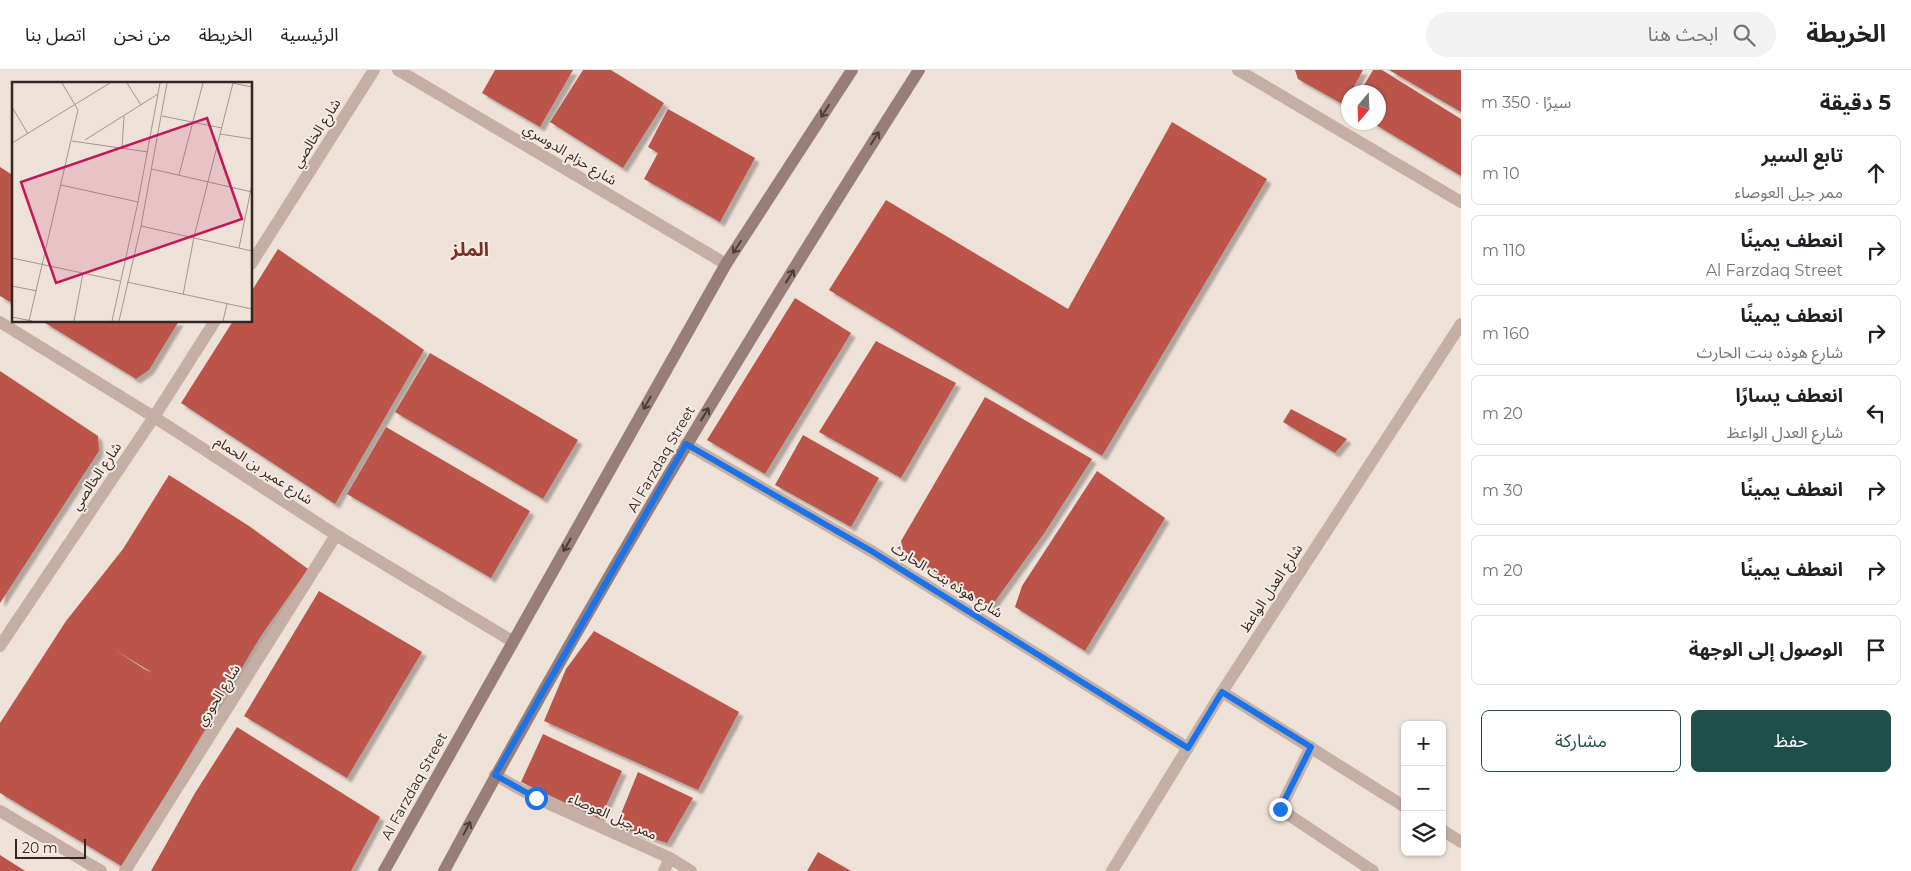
<!DOCTYPE html>
<html lang="ar">
<head>
<meta charset="utf-8">
<style>
  body { margin:0; font-family:Montserrat,"Noto Sans Arabic",sans-serif; background:#f2f2f2; color:#202124; direction:rtl }
  .controls { position:absolute; right:15px; bottom:15px; display:grid; overflow:hidden; border-radius:8px; box-shadow:0 1px 4px #0004 }
  .controls button { width:45px; height:45px; display:grid; place-items:center; padding:0; border:0; border-bottom:1px solid #e0e0e0; background:#fff; color:#202124; font:25px sans-serif }
  .compass { position:absolute; left:1341px; top:15px; width:45px; height:45px; border-radius:50%; background:#fff; box-shadow:0 1px 4px #0004; rotate:199deg }
  .scale { position:absolute; left:15px; bottom:12px; width:71px; box-sizing:border-box; padding-left:5px; border:2px solid #312826; border-top:0; font-size:14px; line-height:18px; white-space:nowrap; color:#312826; -webkit-text-stroke:4px #f6ebe3; paint-order:stroke }
  .stop { position:absolute; width:15px; height:15px; margin:-11px; border:4px solid #1a73e8; border-radius:50%; background:#fff }
  .stop.end { background:#1a73e8; border-color:#fff; box-shadow:0 1px 5px #0008 }
  .list { margin:0; padding:0; list-style:none }
  h2 { display:flex; justify-content:space-between; align-items:center; height:65px; margin:0; padding:0 20px; font-size:21px }
  h2 small { font-size:16px; font-weight:400; color:#757577 }
  .list li { display:grid; grid-template-columns:32px 1fr auto; gap:15px; align-items:center; box-sizing:border-box; height:70px; margin:0 10px 10px; padding:0 10px; border:1px solid #e0e0e0; border-radius:8px }
  .list b { display:block; font-size:19px; white-space:nowrap }
  .list p { margin:0; font-size:16px; white-space:nowrap; color:#757577 }
  .list em { font-size:16px; font-style:normal; color:#757577 }
  .actions { display:flex; gap:10px; padding:15px 20px }
  .actions a { flex:1; padding:11px 0; border:1px solid #1f4f4b; border-radius:8px; text-align:center; font-size:18px; color:#1f4f4b }
  .actions .main { background:#1f4f4b; color:#fff }
  .icon { flex:none; width:28px; height:28px; fill:none; stroke:currentColor; stroke-width:2; stroke-linecap:round; stroke-linejoin:round }
  .map { position:relative; flex:none; width:1461px; height:801px; overflow:hidden; direction:ltr }
  header { display:flex; align-items:center; gap:30px; box-sizing:border-box; height:70px; padding:0 25px; background:#fff; border-bottom:1px solid #e0e0e0 }
  header strong { font-size:24px }
  nav { display:flex; gap:28px; margin-inline-start:auto; font-size:18px }
  .search { width:350px; height:45px; background:#f2f2f2; display:flex; align-items:center; gap:12px; box-sizing:border-box; padding:0 18px; border-radius:28px; color:#757577; font-size:19px }
  main { display:flex }
  aside { flex:1; background:#fff }
  .map>svg:first-child { display:block }
</style>
</head>
<body>
<header>
<strong>الخريطة</strong>
<div class="search"><svg class="icon" aria-label="search" viewBox="0 0 24 24"><circle cx="10" cy="10" r="6"/><path d="M15 15l6 6"/></svg>ابحث هنا</div>
<nav><a>الرئيسية</a><a>الخريطة</a><a>من نحن</a><a>اتصل بنا</a></nav>
</header>
<main>
<aside>
<h2>5 دقيقة<small>سيرًا · 350 m</small></h2>
<ul class="list">
<li><svg class="icon" aria-label="ahead" viewBox="0 0 24 24"><path d="M12 20V5M6 11l6-6 6 6"/></svg><div><b>تابع السير</b><p>ممر جبل العوصاء</p></div><em>10 m</em></li>
<li><svg class="icon" aria-label="right" viewBox="0 0 24 24"><path d="M7 20v-9h11M14 6l5 5-5 5"/></svg><div><b>انعطف يمينًا</b><p>Al Farzdaq Street</p></div><em>110 m</em></li>
<li><svg class="icon" aria-label="right" viewBox="0 0 24 24"><path d="M7 20v-9h11M14 6l5 5-5 5"/></svg><div><b>انعطف يمينًا</b><p>شارع هوذه بنت الحارث</p></div><em>160 m</em></li>
<li><svg class="icon" aria-label="left" viewBox="0 0 24 24"><path d="M17 20v-9H6M10 6l-5 5 5 5"/></svg><div><b>انعطف يسارًا</b><p>شارع العدل الواعظ</p></div><em>20 m</em></li>
<li><svg class="icon" aria-label="right" viewBox="0 0 24 24"><path d="M7 20v-9h11M14 6l5 5-5 5"/></svg><div><b>انعطف يمينًا</b></div><em>30 m</em></li>
<li><svg class="icon" aria-label="right" viewBox="0 0 24 24"><path d="M7 20v-9h11M14 6l5 5-5 5"/></svg><div><b>انعطف يمينًا</b></div><em>20 m</em></li>
<li><svg class="icon" aria-label="arrive" viewBox="0 0 24 24"><path d="M6 21V4h12l-3 4 3 4H6"/></svg><div><b>الوصول إلى الوجهة</b></div></li>
</ul>
<div class="actions"><a class="main">حفظ</a><a>مشاركة</a></div>
</aside>
<div class="map">
<svg width="1461" height="801" viewBox="0 0 1461 801">
  <defs>
    <filter id="shadow"><feDropShadow dx="4.5" dy="4.5" stdDeviation="1" flood-color="#0004"/></filter>
  </defs>
  <rect width="100%" height="100%" fill="#eee1d8"/>
  <path fill="#bb5549" fill-rule="evenodd" filter="url(#shadow)" d="M495 0H573L540 57 482 23Z
    M583 0H611L664 33 623 98 550 52Z
    M1295 0H1363L1351 22H1348L1344 35 1298 9Z
    M1373 0H1382L1461 49V106L1371 52H1378V22H1360Z
    M1389 0H1461V42Z
    M668 39 755 88 720 152 644 109 658 83 648 77Z
    M1172 52 1267 109 1102 386 829 220 886 130 1068 239Z
    M0 97 14 106V234L0 226Z
    M278 179 424 280 335 434 181 333 233 251H251V222Z
    M795 228 851 263 765 404 707 370Z
    M42 251H179L149 300 136 309Z
    M876 271 956 313 901 408 819 362Z
    M430 283 578 370 543 429 395 342Z
    M0 301 98 366 99 381 0 533Z
    M985 327 1092 389 1045 462 991 537 940 507 903 480 901 471Z
    M1291 339 1347 369 1335 383 1283 352Z
    M386 357 530 441 491 508 347 424Z
    M803 365 879 408 851 457 775 415Z
    M1097 401 1165 448 1085 581 1015 537 1022 516Z
    M169 405 249 456 308 499 261 566 123 797 0 723V653L66 551 123 479ZM115 580 153 603 144 599Z
    M319 521 422 582 347 708 244 646Z
    M594 561 739 642 698 720 544 651 566 599Z
    M237 657 380 747 351 801H151L195 723Z
    M543 664 622 701 600 749 521 712Z
    M638 702 693 728 667 773 616 756Z
    M818 782 851 801H807Z
    M0 785 25 801H0Z"/>
  <g fill="none" stroke-linecap="round" stroke-linejoin="round">
    <path stroke="#c5afa5" stroke-width="12" d="M1222 622 1405 737
      M1311 677 1280 739 1373 801
      M1442 760 1461 772"/>
    <path stroke="#c5afa5" stroke-width="12" d="M398 0 726 194
      M1238 0 1461 132
      M251 194 374 0
      M0 252 154 347 336 465 512 571
      M686 374 873 482 1188 678
      M0 576 154 347 215 251
      M495 705 536 728 670 788 691 801
      M0 741 101 801
      M125 801 336 465
      M664 801 670 788
      M1112 801 1222 622 1461 254"/>
    <path stroke="#987e77" stroke-width="12" d="M384 801 726 194 852 0
      M444 801C591 528 752 261 919 0"/>
  </g>
  <defs><path id="oneway-shaft" d="M-6 0H5M1.5-3L5.5 0L1.5 3" fill="none" stroke-width="1.6" stroke-linecap="round" stroke-linejoin="round" transform="scale(1.25)"/></defs>
  <g stroke="#4b3e3a">
    <use href="#oneway-shaft" transform="translate(825 41) rotate(123)"/>
    <use href="#oneway-shaft" transform="translate(875 68) rotate(-57)"/>
    <use href="#oneway-shaft" transform="translate(737 177) rotate(123)"/>
    <use href="#oneway-shaft" transform="translate(790 206) rotate(-58)"/>
    <use href="#oneway-shaft" transform="translate(647 333) rotate(120)"/>
    <use href="#oneway-shaft" transform="translate(705 344) rotate(-58)"/>
    <use href="#oneway-shaft" transform="translate(567 475) rotate(120)"/>
    <use href="#oneway-shaft" transform="translate(467 758) rotate(-62)"/>
  </g>
  <g fill="none" stroke-linecap="round" stroke-linejoin="round">
    <path stroke="#1a73e8" stroke-width="6" d="M536 728 495 705 686 374 873 482 1188 678 1222 622 1311 677 1280 739"/>
  </g>
  <g text-anchor="middle" dominant-baseline="central" stroke-width="4" stroke-linejoin="round" paint-order="stroke">
    <g font-size="14" fill="#312826" stroke="#f6ebe3">
      <text transform="translate(316 63) rotate(-58)">شارع الخالصي</text>
      <text transform="translate(570 84) rotate(31)">شارع حزام الدوسري</text>
      <text transform="translate(661 389) rotate(-60)">Al Farzdaq Street</text>
      <text transform="translate(264 400) rotate(33)">شارع عمير بن الحمام</text>
      <text transform="translate(96 406) rotate(-56)">شارع الخالصي</text>
      <text transform="translate(947 510) rotate(32)">شارع هوذه بنت الحارث</text>
      <text transform="translate(1271 518) rotate(-57)">شارع العدل الواعظ</text>
      <text transform="translate(218 625) rotate(-58)">شارع الحوري</text>
      <text transform="translate(414 716) rotate(-61)">Al Farzdaq Street</text>
      <text transform="translate(613 746) rotate(24)">ممر جبل العوصاء</text>
    </g>
    <g font-size="19" font-weight="bold" fill="#792e26" stroke="#f6ebe3">
      <text x="470" y="179">الملز</text>
    </g>
  </g>
  <g transform="translate(12 12)">
    <rect width="240" height="240" fill="#eee1d8"/>
    <path fill="none" stroke="#a29791" stroke-width="1" d="M115 1 129 23M220 1 240 5M0 25 16 52M150 34 210 46M208 52 240 57M73 58 146 12M60 59 136 70M0 61 98 1M110 67 112 34M140 87 240 110M167 93 191 1M49 103 126 120M129 144 240 169M227 166 240 102M0 176 108 199M115 200 240 227M0 204 25 209M171 213 182 155 221 1M0 235 20 239M17 239 66 28 50 1M62 239 71 191M100 239 126 120 148 1M107 239 129 144 155 1M211 239 215 222"/>
    <path fill="#c2185b" fill-opacity="0.15" stroke="#c2185b" stroke-width="2.5" d="M195 36 230 137 44 201 9 100Z"/>
    <rect width="240" height="240" fill="none" stroke="#312826" stroke-width="2.5"/>
  </g>
</svg>
<div class="controls">
<button>+</button>
<button>−</button>
<button><svg class="icon" aria-label="layers" viewBox="0 0 24 24"><path d="M12 4l9 5-9 5-9-5zM3 14l9 5 9-5"/></svg></button>
</div>
<svg class="compass" viewBox="-18 -18 36 36"><path d="M0-13l5 13h-10z" fill="#e53935"/><path d="M0 13l5-13h-10z" fill="#757577"/></svg>
<div class="scale">20 m</div>
<div class="stop" style="left:536px;top:728px"></div>
<div class="stop end" style="left:1280px;top:739px"></div>
</div>
</main>
</body>
</html>
